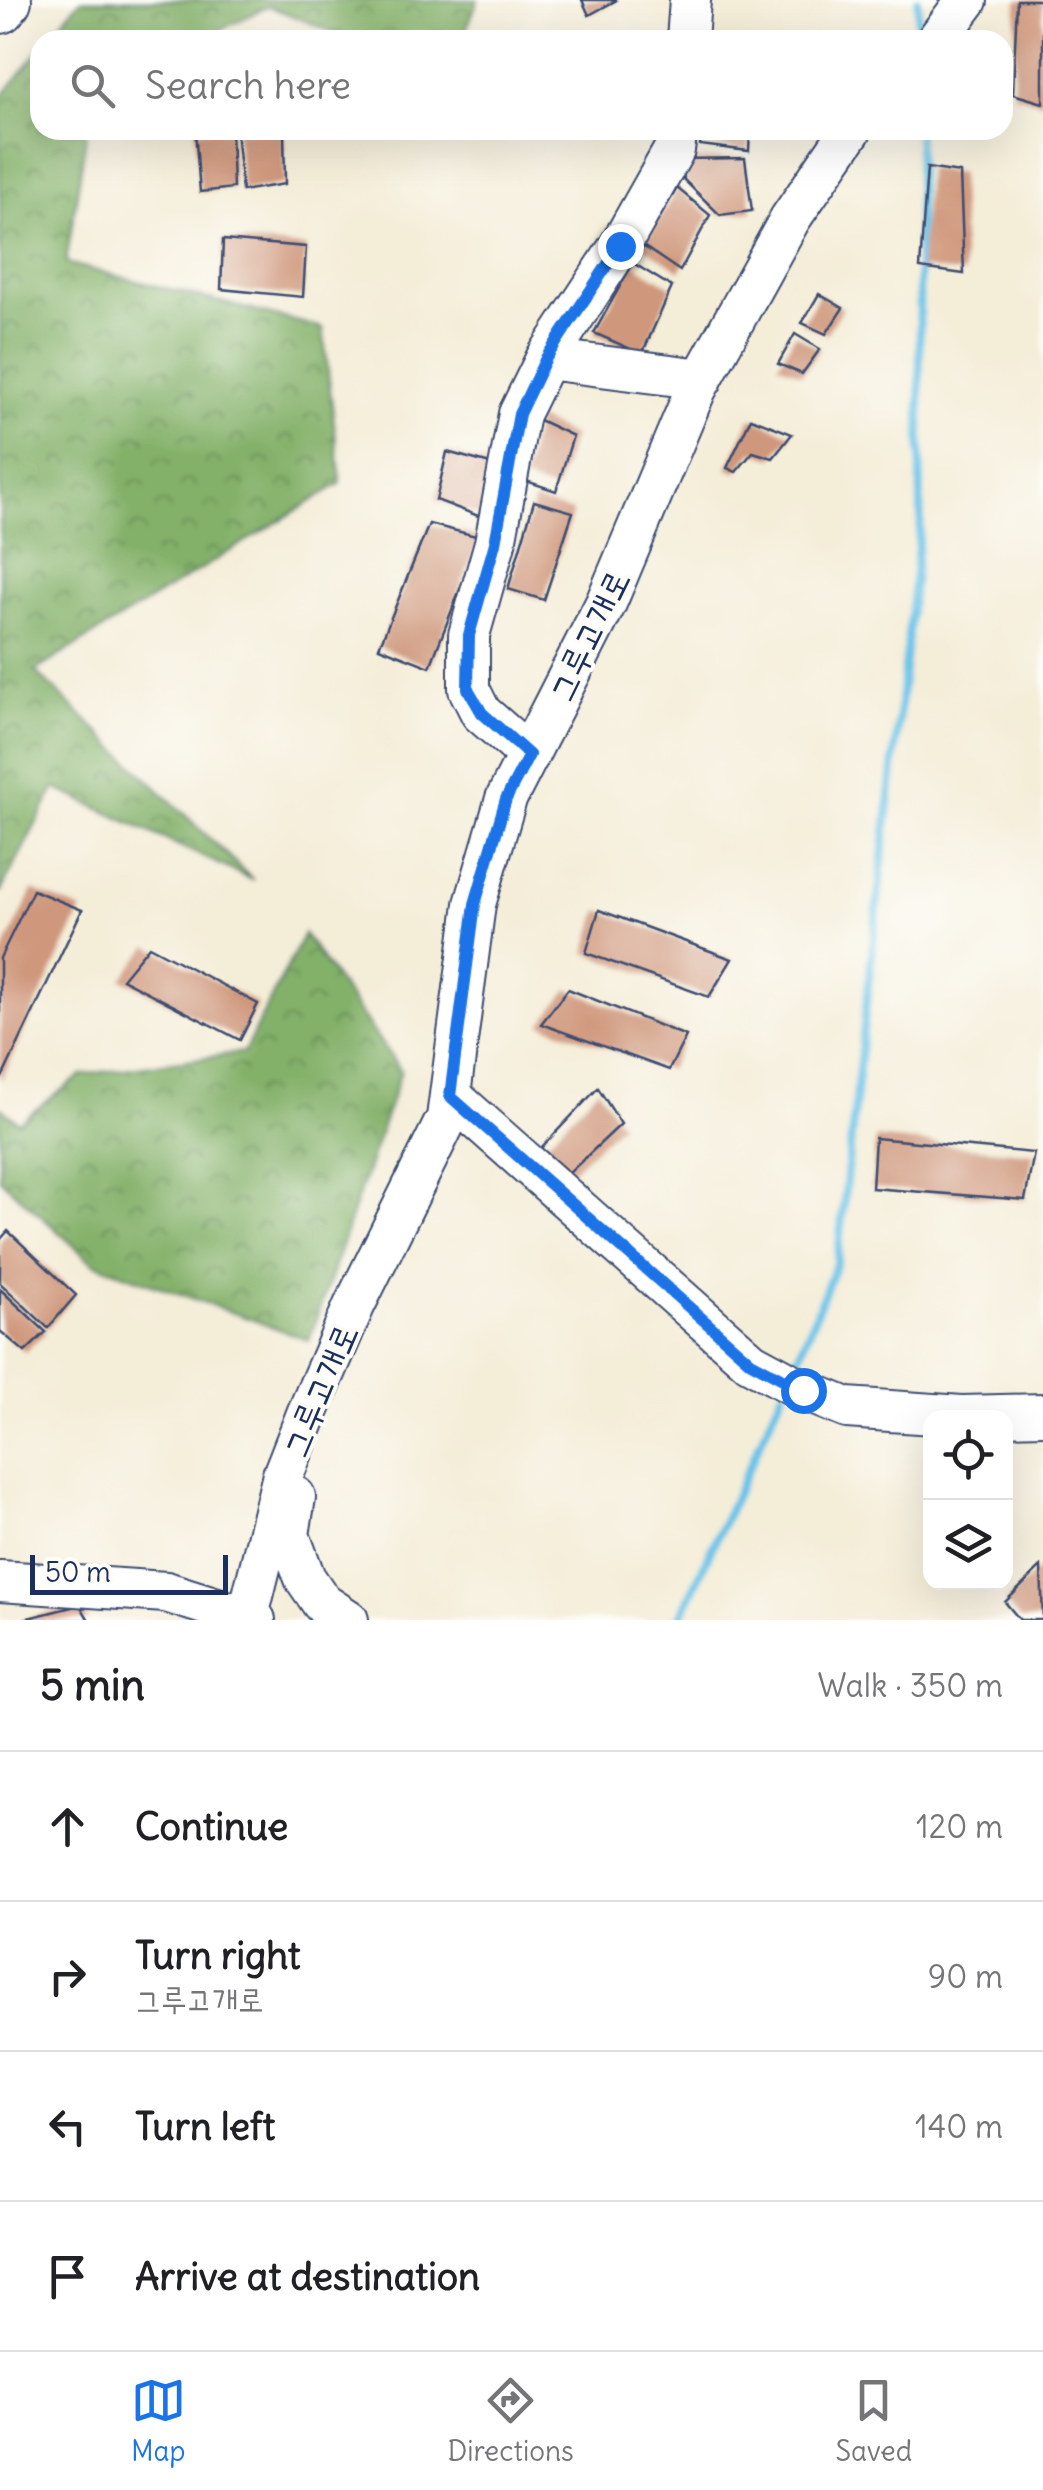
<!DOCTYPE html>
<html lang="en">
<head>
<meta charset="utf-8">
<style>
  body { margin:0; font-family:Delius,"Poor Story",sans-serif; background:#f6f6f6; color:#202124 }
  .controls { position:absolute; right:30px; bottom:30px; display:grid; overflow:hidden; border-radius:20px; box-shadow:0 10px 40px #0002 }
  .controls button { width:90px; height:90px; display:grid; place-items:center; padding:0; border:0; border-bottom:2px solid #e0e0e0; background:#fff; color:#202124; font:50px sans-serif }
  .scale { position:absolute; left:30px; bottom:25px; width:198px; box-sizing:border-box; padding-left:10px; border:5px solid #1b2f5e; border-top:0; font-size:28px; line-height:35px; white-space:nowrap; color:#1b2f5e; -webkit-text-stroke:8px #fdfcf7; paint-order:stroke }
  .stop { position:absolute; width:30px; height:30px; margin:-22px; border:8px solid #1a73e8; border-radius:50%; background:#fff }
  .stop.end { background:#1a73e8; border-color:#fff; box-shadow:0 2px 10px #0008 }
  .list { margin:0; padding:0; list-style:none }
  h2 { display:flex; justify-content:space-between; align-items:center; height:130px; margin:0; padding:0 40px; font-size:42px }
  h2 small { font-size:32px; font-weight:400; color:#757577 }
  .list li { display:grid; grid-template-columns:65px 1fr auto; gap:30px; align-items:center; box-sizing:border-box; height:150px; padding:0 40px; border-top:2px solid #e0e0e0 }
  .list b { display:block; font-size:38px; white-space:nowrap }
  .list p { margin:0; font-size:32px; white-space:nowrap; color:#757577 }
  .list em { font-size:32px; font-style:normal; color:#757577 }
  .icon { flex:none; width:55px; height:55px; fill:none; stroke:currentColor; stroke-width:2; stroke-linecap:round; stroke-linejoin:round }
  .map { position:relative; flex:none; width:1043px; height:1620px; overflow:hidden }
  .search { position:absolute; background:#fff; box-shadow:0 10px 40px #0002; left:30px; right:30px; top:30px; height:110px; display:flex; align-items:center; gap:25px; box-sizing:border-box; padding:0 35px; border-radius:30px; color:#757577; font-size:38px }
  .sheet { height:730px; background:#fff }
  nav { display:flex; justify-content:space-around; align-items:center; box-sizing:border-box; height:140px; border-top:2px solid #e0e0e0; background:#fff; font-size:28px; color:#757577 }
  nav a { display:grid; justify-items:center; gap:5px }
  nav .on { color:#1a73e8 }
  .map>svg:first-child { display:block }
</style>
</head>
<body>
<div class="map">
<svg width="1043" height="1620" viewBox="0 0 1043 1620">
  <defs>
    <pattern id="forest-crowns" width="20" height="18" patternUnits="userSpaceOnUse" patternTransform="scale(2.5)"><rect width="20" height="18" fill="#83b169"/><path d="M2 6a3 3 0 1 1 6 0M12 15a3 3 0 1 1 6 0" fill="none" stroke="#6a905a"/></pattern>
  </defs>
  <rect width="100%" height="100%" fill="#fdfcf7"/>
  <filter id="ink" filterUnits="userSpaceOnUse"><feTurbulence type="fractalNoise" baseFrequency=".01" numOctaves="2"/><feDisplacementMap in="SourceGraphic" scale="20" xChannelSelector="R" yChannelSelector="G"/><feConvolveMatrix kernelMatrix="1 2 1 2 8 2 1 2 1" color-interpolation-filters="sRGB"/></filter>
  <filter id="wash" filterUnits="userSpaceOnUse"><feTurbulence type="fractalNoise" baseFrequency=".0048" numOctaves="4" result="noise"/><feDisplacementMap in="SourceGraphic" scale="40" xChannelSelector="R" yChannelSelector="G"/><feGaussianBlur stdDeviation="2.25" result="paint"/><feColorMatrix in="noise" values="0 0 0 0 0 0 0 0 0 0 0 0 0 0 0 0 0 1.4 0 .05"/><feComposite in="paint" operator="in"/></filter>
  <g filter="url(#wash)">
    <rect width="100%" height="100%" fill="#f4edd8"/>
    <path fill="url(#forest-crowns)" stroke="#4f7064" stroke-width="2.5" d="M80 0H478L462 40H353L268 6 201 40H47Z
      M40 49V130H87L66 263 323 328 341 483 35 671 253 880 55 788 0 893V99Z
      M304 934 401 1071 309 1340 93 1263 0 1179V1107L19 1122 82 1075 244 1052Z"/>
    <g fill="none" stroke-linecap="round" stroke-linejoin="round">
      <path stroke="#6ac3e8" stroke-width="8" d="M918 0V40
        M793 1370 837 1262 921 521 918 130
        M679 1620 783 1392"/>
    </g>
    <g id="blocks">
      <path fill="#cf977c" d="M582 0H617L589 15Z
        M1017 0H1043V103L1013 94Z
        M195 130H231L233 188 200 192Z
        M236 130H284L285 184 242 191Z
        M701 130H750L749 151 700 145Z
        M745 158 752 211 720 215 684 180 682 159Z
        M927 168 960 173 964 274 920 268Z
        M677 188 710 215 680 271 643 246Z
        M223 240 306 247 303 297 221 289Z
        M633 263 672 287 642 354 594 333Z
        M819 294 843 308 826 334 802 323Z
        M795 334 820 349 802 374 778 364Z
        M751 418 792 434 773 458 753 452 736 472 727 468Z
        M537 419 573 436 556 491 523 480Z
        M447 452 501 467 489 520 436 500Z
        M534 501 573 512 544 600 508 589Z
        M429 524 480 537 430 667 379 647Z
        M33 890 82 910 0 1082V958Z
        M599 910 732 959 709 997 586 953Z
        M149 946 258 1004 240 1040 122 979Z
        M568 989 686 1036 669 1070 541 1024Z
        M598 1088 621 1124 569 1173 541 1148Z
        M875 1138 1034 1153 1025 1200 872 1188Z
        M8 1231 76 1295 48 1328 0 1283V1240Z
        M0 1289 46 1332 25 1352 0 1331Z
        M1041 1567 1043 1620H1020L1005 1602Z
        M80 1605 89 1620H24V1619Z"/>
    </g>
  </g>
  <g filter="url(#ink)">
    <use href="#blocks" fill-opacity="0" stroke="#3c4c70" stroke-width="2.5"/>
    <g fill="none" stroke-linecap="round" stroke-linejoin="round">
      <g stroke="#3c4c70" stroke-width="44">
        <path id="minor" d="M687 40 690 0
          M937 40 967 0
          M677 130 674 150 620 246 546 359 702 379
          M529 755 481 713 469 689V635L495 543 519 414 546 359
          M451 1096 751 1362 803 1390 847 1408 962 1416 1043 1414
          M295 1497 289 1535 305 1578 322 1603 348 1620
          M0 1581 166 1592 255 1620
          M247 1620 283 1475 307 1414 354 1306 447 1118 475 904 506 799 606 603 696 389 790 219 851 130"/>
      </g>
      <g stroke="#3c4c70" stroke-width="54">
        <path id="major" d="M0 8 6 0"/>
      </g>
      <use href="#minor" stroke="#fff" stroke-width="40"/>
      <use href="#major" stroke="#fff" stroke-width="50"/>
    </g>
  </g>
  <g fill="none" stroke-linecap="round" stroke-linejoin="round" filter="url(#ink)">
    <path stroke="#1a73e8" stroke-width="12" d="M620 246 546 358 519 414 495 543 469 635 468 689 482 713 529 755 506 799 475 904 450 1096 751 1362 803 1390"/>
  </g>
  <g text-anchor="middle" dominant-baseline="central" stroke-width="8" stroke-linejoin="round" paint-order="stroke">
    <g font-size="35" fill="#1b2f5e" stroke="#fdfcf7">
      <text transform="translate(588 635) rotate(-64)">그루고개로</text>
      <text transform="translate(319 1390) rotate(-67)">그루고개로</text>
    </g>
  </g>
</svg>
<div class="controls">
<button><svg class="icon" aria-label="locate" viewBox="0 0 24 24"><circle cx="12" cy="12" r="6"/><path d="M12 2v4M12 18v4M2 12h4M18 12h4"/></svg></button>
<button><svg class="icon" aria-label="layers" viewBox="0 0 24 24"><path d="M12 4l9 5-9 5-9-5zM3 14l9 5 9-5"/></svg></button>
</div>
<div class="scale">50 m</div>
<div class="stop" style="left:803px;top:1390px"></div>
<div class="stop end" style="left:620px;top:246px"></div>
<div class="search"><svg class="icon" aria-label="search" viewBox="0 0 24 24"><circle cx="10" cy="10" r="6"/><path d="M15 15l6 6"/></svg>Search here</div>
</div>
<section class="sheet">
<h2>5 min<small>Walk · 350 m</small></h2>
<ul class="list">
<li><svg class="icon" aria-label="ahead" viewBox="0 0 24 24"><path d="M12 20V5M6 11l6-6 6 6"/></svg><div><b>Continue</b></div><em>120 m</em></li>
<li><svg class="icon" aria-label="right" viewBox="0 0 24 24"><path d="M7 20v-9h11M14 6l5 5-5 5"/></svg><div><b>Turn right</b><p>그루고개로</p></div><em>90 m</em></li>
<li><svg class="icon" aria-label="left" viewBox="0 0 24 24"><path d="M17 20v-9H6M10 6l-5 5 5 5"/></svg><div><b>Turn left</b></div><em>140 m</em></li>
<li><svg class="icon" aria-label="arrive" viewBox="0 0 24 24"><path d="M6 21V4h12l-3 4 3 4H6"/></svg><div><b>Arrive at destination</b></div></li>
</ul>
</section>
<nav>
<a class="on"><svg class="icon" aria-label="map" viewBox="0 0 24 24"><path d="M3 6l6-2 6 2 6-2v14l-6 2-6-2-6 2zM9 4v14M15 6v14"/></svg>Map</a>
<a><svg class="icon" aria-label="directions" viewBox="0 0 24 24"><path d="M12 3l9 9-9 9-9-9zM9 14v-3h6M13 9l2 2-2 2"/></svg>Directions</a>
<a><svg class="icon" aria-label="saved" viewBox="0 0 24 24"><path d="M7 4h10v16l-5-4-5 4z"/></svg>Saved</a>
</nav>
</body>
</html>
